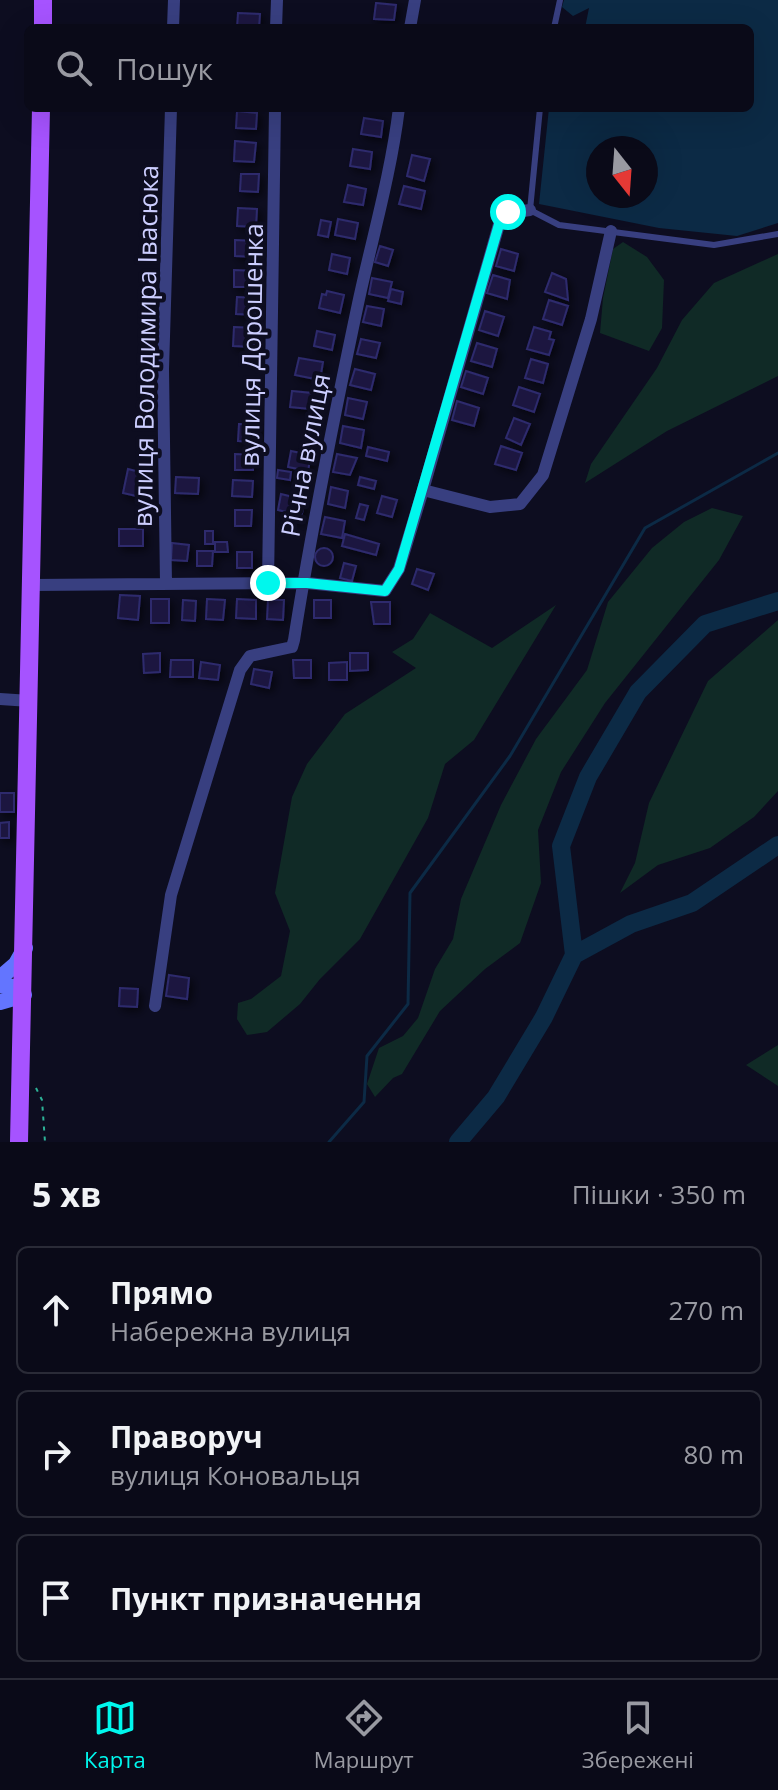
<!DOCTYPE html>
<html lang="uk">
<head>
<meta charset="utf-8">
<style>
  body { margin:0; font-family:"Open Sans",sans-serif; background:#131321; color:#f1f3f6 }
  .compass { position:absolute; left:586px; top:136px; width:72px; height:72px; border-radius:50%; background:#0a0a18; box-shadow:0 8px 32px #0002; rotate:163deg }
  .stop { position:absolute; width:24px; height:24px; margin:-18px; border:6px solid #00f7ed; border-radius:50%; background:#fff }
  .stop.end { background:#00f7ed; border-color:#fff; box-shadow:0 2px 8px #0008 }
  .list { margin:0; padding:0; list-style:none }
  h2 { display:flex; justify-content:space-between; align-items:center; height:104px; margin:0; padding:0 32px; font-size:34px }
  h2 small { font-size:26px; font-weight:400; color:#999aa2 }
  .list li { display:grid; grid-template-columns:52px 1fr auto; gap:24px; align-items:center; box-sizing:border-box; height:128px; margin:0 16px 16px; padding:0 16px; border:2px solid #2a2b37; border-radius:12px }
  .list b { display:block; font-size:30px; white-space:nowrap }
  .list p { margin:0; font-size:26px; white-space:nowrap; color:#999aa2 }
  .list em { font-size:26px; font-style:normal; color:#999aa2 }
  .icon { flex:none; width:44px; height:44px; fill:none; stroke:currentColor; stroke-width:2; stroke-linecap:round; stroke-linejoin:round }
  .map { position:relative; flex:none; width:778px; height:1142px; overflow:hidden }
  .search { position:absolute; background:#0a0a18; box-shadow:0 8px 32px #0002; left:24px; right:24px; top:24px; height:88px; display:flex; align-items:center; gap:20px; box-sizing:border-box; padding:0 28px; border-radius:12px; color:#999aa2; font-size:30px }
  .sheet { height:536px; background:#0a0a18 }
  nav { display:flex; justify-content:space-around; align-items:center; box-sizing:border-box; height:112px; border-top:2px solid #2a2b37; background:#0a0a18; font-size:22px; color:#999aa2 }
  nav a { display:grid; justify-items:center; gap:4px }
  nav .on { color:#00f7ed }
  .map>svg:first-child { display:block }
</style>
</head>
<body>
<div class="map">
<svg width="778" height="1142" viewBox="0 0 778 1142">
  <defs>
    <filter id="shadow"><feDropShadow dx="3.5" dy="3.5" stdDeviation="4" flood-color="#0009"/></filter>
  </defs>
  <rect width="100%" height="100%" fill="#0d0d20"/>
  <path fill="#102a26" d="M623 242 647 257 664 280 662 328 649 351 600 333 603 298 613 249Z
    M778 254V376L667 431 585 483 591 464 657 368 682 320 714 283Z
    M712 508 743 516 719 560 605 703 561 772 538 830 541 883 520 943 485 969 440 1011 402 1074 393 1078 375 1097 367 1084 379 1048 403 1036 418 1018 435 969 453 939 461 899 501 805 536 739 587 670 608 602 652 548 684 522Z
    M556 605 474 740 445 764 428 818 360 939 320 979 300 1004 267 1032 247 1035 237 1019 238 1003 251 999 281 976 290 931 275 893 292 797 307 764 345 714 416 668 392 652 413 639 430 613 492 648Z
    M778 620V791L754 817 710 848 658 865 620 893 635 863 649 803 708 681Z
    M778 1045V1086L746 1065Z"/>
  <path fill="#0c2a45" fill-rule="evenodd" d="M564 0H778V223L737 236 659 228 539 204 549 108H750V28H585L589 8 573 16 562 7ZM598 148H646V196H598Z"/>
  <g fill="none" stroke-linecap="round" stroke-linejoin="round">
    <path stroke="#0c2a45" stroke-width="3" d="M329 1142 364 1102 367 1056 408 1004 410 893 510 756 645 528 778 453"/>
    <path stroke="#0c2a45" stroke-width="18" d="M574 955 631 924 692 903 778 845
      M458 1142 496 1097 544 1017 574 955 561 846 588 777 638 692 705 624 778 601"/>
  </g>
  <path fill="#1b1941" stroke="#2e2b6d" stroke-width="2" filter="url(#shadow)" d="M376 3 396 5 394 20 374 19Z
    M238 13 260 14 259 28H237Z
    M237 111 257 113 256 129 236 128Z
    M364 118 383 121 381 137 361 134Z
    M235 141 256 143 254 162 234 161Z
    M353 149 372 152 370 169 350 166Z
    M412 155 430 159 424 181 407 176Z
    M241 174H259L258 192 240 191Z
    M348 185 366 189 363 205 344 202Z
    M404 186 425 191 421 209 399 204Z
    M238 208 257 209 256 227 237 226Z
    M338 219 358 223 355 239 335 235Z
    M321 220 331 222 328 237 318 235Z
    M235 240 256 241V257L235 256Z
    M380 246 393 250 388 266 375 262Z
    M501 249 518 254 514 271 496 266Z
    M332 254 350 258 347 274 329 270Z
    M234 270 256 271V287H234Z
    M552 273 566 279 568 300 545 292Z
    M493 275 510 280 507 299 487 293Z
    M372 278 392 282 388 298 369 294Z
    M391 289 403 292 401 304 388 301Z
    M327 291 344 295 340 313 319 308 322 294 326 295Z
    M237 297 256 298V315L236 314Z
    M549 300 568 306 562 325 543 319Z
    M367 306 384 309 381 326 363 322Z
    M485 311 504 317 498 336 479 330Z
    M234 327 255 328 254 347 233 346Z
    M534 327 551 332 549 339 554 340 549 355 527 349Z
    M317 331 335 335 332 350 314 346Z
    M361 339 380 343 376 358 357 354Z
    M477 343 497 349 492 367 471 361Z
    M299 358 323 362 320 380 295 375Z
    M531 359 548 364 543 383 525 378Z
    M355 369 375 374 371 390 350 385Z
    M466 371 488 378 483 394 461 387Z
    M519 387 540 394 534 412 513 405Z
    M292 391 312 393 310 409 290 407Z
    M348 398 367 402 363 419 345 415Z
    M457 401 479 408 474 426 452 420Z
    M514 418 530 424 521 445 506 438Z
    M239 424 259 425 258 442 238 441Z
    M343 426 364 430 361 448 340 443Z
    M501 446 522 453 516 470 495 464Z
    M368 447 389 452 387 461 366 456Z
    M291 451 311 455 308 471 288 467Z
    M235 454 253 455V470H235Z
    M337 454 357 458 350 475 333 472Z
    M128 469 144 473 145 498 123 493Z
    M278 470 291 472 290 480 277 478Z
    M176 477 199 478 198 494 175 493Z
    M360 477 376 481 374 489 358 485Z
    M233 480 253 481 252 497 232 496Z
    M331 487 348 491 345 508 328 504Z
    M281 494 305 500 300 522 285 518 286 512 278 510Z
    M382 496 397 500 392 517 377 513Z
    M360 504 368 506 364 520 356 518Z
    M235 510H252L251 526H235Z
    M325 517 345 521 342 538 321 534Z
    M119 529H143V546H119Z
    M205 531H213V544H205Z
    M345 534 379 544 376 555 342 546Z
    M215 542H227L228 552H215Z
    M172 543 189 545 187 561 171 560Z
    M315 557a9 9 0 1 1 18 0a9 9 0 1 1-18 0Z
    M197 551H213L212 566H197Z
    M237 552H252V568H237Z
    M344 563 356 566 352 581 340 578Z
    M417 569 434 574 428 590 412 584Z
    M120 595 140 596 138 620 118 618Z
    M151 599H169V623H151Z
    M207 599 225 600 223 620 206 619Z
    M237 599 256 600V619L236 618Z
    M183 600 196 601 195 621 182 620Z
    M268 600H284L283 620 267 619Z
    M314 600H331V618H314Z
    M371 602H390V624H374Z
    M160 653V672L144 673 143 654Z
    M350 653H368V670L350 671Z
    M171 660H193V677H170Z
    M293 660H311V678H294Z
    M201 662 220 665 218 680 199 678Z
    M347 662V680H329V663Z
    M254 669 272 672 269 688 251 684Z
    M0 793H14V812H0Z
    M9 822V838H0V823Z
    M169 975 189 978 187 999 166 996Z
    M120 988 138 989 137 1007 119 1006Z"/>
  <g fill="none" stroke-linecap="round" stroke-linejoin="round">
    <path stroke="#2db297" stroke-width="2" stroke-dasharray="4 6" stroke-linecap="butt" d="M36 1088 42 1100 45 1142"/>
    <path stroke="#383f80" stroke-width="6" d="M554 28 560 0
      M540 108 530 210 559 225 714 245 778 234"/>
    <path stroke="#383f80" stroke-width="12" d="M173 28 174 0
      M276 28 277 0
      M410 28 415 0
      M423 490 502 214 530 210
      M268 583 275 108
      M166 584 163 369 171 108
      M32 585 307 583 385 591 399 569 423 490 490 507 520 504 543 475 591 319 611 231
      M0 699 30 701
      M155 1006 171 895 240 670 250 656 292 647 294 640C312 525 335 412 359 299 373 235 391 173 399 108"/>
    <path stroke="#6375ff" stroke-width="16" d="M0 978 16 964 25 948
      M0 985 13 987 24 995 0 1002"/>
    <path stroke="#a653ff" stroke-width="18" d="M43 28V0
      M19 1142 41 108"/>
  </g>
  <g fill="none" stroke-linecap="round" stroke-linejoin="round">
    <path stroke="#00f7ed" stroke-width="10" d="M268 583H307L385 591 399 569 502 214 508 212"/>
  </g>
  <g text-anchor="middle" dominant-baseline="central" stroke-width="8" stroke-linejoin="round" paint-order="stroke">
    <g font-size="26" fill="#ccceff" stroke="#0d0d20">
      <text transform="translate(251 345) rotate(-89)">вулиця Дорошенка</text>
      <text transform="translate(145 346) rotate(-89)">вулиця Володимира Івасюка</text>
      <text transform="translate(305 455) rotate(-79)">Річна вулиця</text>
    </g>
  </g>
</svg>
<svg class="compass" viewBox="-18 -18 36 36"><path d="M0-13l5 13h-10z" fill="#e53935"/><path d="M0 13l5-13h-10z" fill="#999aa2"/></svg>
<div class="stop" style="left:508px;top:212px"></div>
<div class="stop end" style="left:268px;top:583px"></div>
<div class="search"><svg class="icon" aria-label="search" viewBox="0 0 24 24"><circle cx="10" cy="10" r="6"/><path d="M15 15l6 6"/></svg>Пошук</div>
</div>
<section class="sheet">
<h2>5 хв<small>Пішки · 350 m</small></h2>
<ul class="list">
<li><svg class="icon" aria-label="ahead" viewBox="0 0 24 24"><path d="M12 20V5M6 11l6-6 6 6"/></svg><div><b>Прямо</b><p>Набережна вулиця</p></div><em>270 m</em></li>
<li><svg class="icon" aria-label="right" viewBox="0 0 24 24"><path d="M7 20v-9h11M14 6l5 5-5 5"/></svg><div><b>Праворуч</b><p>вулиця Коновальця</p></div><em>80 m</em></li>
<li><svg class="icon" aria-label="arrive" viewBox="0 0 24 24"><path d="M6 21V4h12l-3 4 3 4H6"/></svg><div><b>Пункт призначення</b></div></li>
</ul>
</section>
<nav>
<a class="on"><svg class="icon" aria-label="map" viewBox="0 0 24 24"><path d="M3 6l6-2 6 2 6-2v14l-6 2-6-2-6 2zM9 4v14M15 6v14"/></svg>Карта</a>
<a><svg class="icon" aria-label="directions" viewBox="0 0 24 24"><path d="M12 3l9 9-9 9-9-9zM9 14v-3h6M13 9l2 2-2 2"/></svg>Маршрут</a>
<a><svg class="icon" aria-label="saved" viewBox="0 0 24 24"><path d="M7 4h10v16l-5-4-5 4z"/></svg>Збережені</a>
</nav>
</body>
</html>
